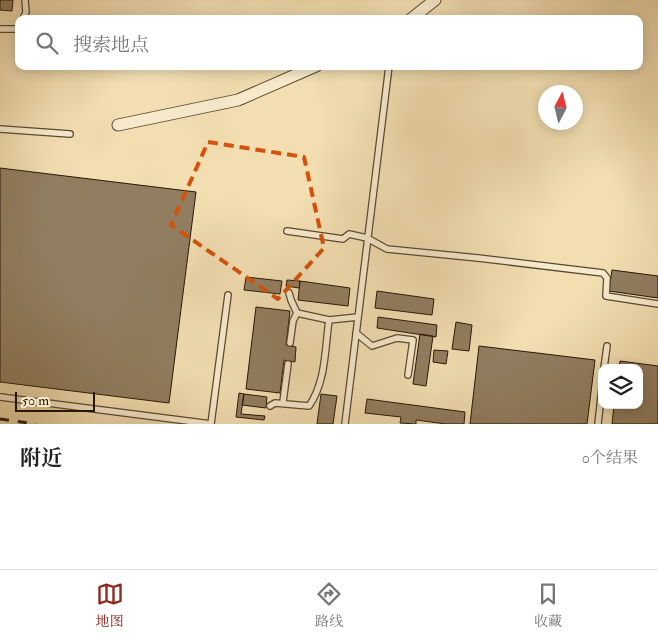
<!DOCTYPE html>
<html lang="zh">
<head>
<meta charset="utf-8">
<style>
  body { margin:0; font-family:"IM FELL Double Pica","Noto Serif SC",serif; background:#f2f2f2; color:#222 }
  .controls { position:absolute; right:15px; bottom:15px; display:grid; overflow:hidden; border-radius:10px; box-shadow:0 2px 12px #0003 }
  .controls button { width:45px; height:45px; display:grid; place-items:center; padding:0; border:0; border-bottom:1px solid #e0e0e0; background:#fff; color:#222; font:25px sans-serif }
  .compass { position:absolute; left:538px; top:85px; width:45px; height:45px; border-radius:50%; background:#fff; box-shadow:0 2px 12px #0003; rotate:7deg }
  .scale { position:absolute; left:15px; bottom:12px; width:80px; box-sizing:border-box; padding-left:5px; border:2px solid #271708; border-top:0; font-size:14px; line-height:18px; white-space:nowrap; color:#271708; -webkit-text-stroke:4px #f7eacc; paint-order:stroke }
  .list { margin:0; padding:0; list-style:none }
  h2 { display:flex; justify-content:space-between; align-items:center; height:65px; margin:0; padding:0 20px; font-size:21px }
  h2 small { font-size:16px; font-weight:400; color:#767676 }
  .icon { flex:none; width:28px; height:28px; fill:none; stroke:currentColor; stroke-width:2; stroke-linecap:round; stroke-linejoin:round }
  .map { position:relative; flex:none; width:658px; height:424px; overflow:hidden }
  .search { position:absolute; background:#fff; box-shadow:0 2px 12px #0003; left:15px; right:15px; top:15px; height:55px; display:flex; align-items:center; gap:12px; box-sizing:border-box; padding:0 18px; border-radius:10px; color:#767676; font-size:19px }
  .sheet { height:145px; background:#fff }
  nav { display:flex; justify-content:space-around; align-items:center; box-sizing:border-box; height:70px; border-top:1px solid #e0e0e0; background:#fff; font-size:14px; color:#767676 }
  nav a { display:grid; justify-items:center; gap:2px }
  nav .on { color:#8f2418 }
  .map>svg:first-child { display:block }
</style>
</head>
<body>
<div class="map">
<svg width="658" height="424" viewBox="0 0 658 424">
  <rect width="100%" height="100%" fill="#f2deb1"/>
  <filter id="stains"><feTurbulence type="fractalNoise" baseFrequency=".004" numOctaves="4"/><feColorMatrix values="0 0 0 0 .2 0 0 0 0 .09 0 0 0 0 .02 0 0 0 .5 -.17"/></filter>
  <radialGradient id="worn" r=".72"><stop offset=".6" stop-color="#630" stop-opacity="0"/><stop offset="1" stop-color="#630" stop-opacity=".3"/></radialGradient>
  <path fill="#917e60" stroke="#271708" d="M0 0H13L12 11 0 10Z
    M0 168 196 192 169 403 0 382Z
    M612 270 658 276V298L609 291Z
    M246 277 282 281 280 294 244 290Z
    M287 280 300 281 299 288 286 286Z
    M300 281 350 288 348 306 298 300Z
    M377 291 434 299 432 315 375 308Z
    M256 307 290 311 286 345 296 347 295 362 284 360 280 393 246 389Z
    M378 317 437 325 436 337 377 328Z
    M456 322 472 325 469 351 452 349Z
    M420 334 433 336 426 386 413 384Z
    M479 346 595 360 587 424H470Z
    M434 350 448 351 446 364 433 362Z
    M620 361 658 366V424H612L614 405H639V368H619Z
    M239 393 244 394 241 414 265 416 264 420 236 417Z
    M244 394 267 397 266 408 242 405Z
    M321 394 337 396 333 424H317Z
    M367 399 465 412 464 424H446L416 420V424L400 423 401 417 365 413Z"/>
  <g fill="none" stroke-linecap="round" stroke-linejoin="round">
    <g stroke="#5a4932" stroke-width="8">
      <path id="lane" d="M23 19 26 12 25 0
        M0 29H17L19 27
        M0 129 70 134
        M287 231 343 239 349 234 367 238 387 249 478 258 603 273 607 278 606 296 658 304
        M289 293 291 300 297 313 293 321 290 343
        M297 313 329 320 358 317
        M356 333 372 346 397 338 413 340 408 375
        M604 368 607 346
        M0 397 211 424
        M283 402 288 364
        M270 406 275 403 309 406C326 382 325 348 329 320
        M211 424 228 295
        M345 424 389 66
        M598 424 602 388"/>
    </g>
    <g stroke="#5a4932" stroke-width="13">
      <path id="street" d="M411 19 435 0
        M118 125 238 100 316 66"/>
    </g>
    <use href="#lane" stroke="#f7eacc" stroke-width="5.5"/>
    <use href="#street" stroke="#f7eacc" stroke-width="11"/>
    <path stroke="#271708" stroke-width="3" stroke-dasharray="9 9" stroke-linecap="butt" d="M0 419 36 424"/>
  </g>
  <path fill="none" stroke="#d5520c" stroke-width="4" stroke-dasharray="10 6" stroke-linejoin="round" d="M208 142 304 157 324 248 278 299 171 225Z"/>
  <rect width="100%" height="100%" filter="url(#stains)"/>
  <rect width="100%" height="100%" fill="url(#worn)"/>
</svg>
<div class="controls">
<button><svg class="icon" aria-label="layers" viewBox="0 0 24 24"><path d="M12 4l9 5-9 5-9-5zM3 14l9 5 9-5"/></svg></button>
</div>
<svg class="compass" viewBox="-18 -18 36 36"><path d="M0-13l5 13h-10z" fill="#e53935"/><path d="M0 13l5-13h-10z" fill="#767676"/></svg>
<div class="scale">50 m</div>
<div class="search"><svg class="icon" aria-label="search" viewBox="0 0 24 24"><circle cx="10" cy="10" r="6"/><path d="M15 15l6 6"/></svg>搜索地点</div>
</div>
<section class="sheet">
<h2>附近<small>0个结果</small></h2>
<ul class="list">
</ul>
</section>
<nav>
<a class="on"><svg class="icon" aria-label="map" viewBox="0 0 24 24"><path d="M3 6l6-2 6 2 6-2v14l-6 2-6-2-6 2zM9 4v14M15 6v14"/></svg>地图</a>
<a><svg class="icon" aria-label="directions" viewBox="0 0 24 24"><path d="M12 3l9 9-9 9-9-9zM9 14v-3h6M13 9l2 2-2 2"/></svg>路线</a>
<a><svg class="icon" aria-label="saved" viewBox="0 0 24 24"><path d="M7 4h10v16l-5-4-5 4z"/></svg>收藏</a>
</nav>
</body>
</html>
